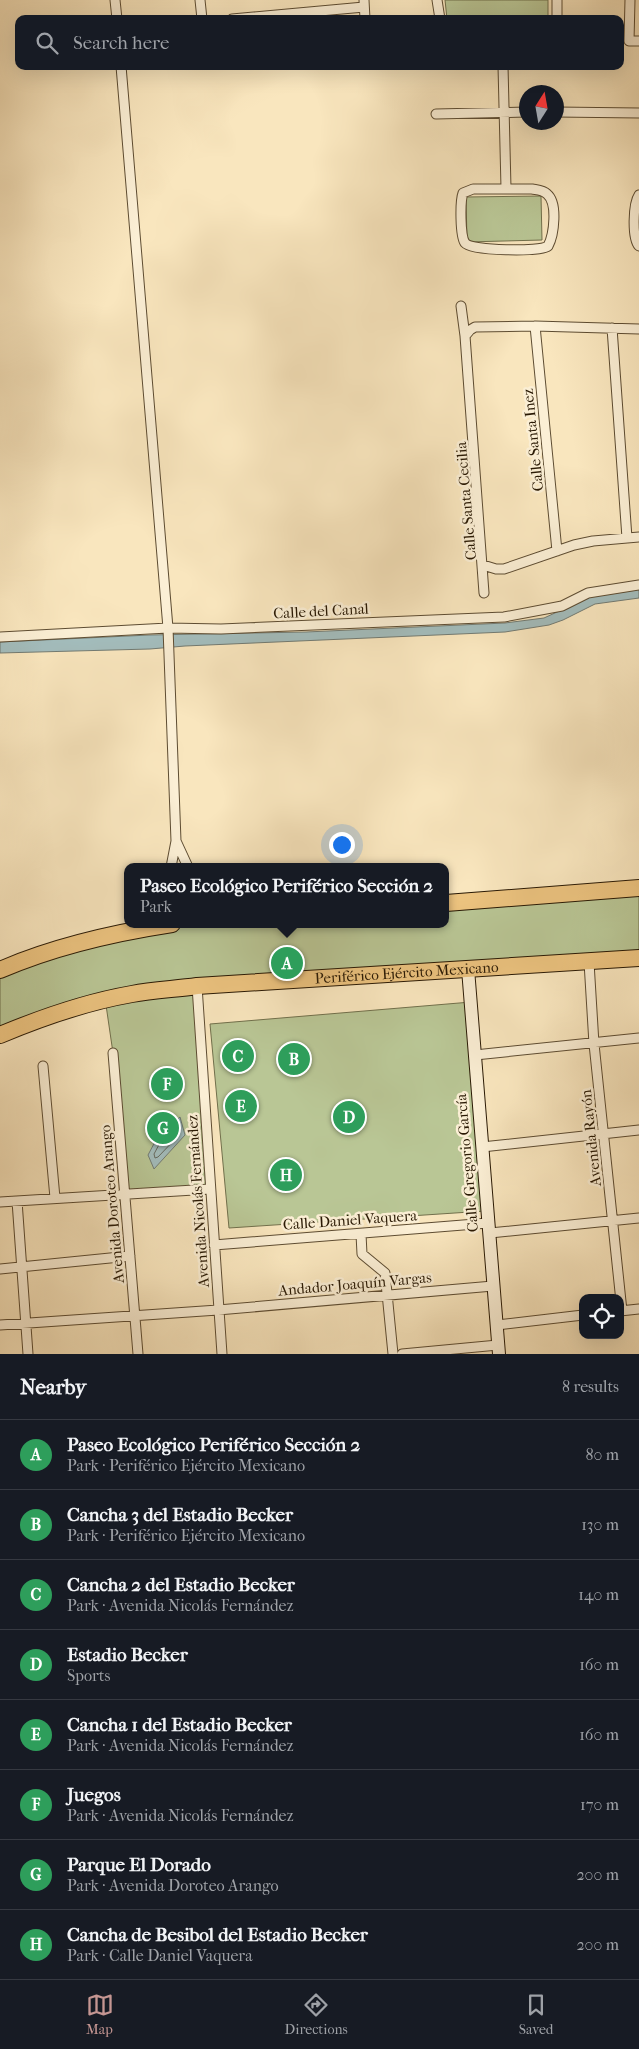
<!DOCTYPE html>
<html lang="en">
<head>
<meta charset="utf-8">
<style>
  body { margin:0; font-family:"IM FELL French Canon",serif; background:#20242c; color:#f1f3f6 }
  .controls { position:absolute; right:15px; bottom:15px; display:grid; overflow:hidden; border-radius:10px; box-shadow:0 5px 20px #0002 }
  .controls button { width:45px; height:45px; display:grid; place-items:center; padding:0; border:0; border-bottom:1px solid #363941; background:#171b24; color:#f1f3f6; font:25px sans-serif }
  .compass { position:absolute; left:519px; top:85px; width:45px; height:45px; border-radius:50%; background:#171b24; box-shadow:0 5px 20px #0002; rotate:11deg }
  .you { position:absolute; left:341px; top:844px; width:18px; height:18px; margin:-12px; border:4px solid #fff; border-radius:50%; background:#1a73e8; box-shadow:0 0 0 8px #1a73e833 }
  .badge { display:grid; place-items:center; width:32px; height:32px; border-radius:50%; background:#c59692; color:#fff; font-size:16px; font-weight:700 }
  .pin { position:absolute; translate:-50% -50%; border:2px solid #fff; box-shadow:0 1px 5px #0006 }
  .popup { position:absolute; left:124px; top:863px; width:325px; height:65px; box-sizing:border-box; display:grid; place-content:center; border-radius:10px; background:#171b24; filter:drop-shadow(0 1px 4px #0005); font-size:16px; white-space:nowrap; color:#9ea1a6 }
  .popup b { font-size:19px; color:#f1f3f6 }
  .popup::after { content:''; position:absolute; left:50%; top:100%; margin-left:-10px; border:10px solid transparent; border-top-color:#171b24 }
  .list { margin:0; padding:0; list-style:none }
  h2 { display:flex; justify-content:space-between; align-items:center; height:65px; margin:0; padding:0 20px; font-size:21px }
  h2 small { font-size:16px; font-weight:400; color:#9ea1a6 }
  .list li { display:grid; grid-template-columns:32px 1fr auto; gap:15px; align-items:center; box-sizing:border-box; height:70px; padding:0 20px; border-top:1px solid #363941 }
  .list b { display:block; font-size:19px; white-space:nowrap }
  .list p { margin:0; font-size:16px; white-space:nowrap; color:#9ea1a6 }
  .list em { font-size:16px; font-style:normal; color:#9ea1a6 }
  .icon { flex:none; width:28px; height:28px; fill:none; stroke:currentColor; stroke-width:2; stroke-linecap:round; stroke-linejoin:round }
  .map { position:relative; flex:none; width:639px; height:1354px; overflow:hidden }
  .search { position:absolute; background:#171b24; box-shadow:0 5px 20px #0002; left:15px; right:15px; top:15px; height:55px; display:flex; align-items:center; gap:12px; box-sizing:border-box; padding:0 18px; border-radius:10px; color:#9ea1a6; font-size:19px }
  .sheet { height:625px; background:#171b24 }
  nav { display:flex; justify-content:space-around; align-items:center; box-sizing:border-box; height:70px; border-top:1px solid #363941; background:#171b24; font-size:14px; color:#9ea1a6 }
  nav a { display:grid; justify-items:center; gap:2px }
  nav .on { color:#c59692 }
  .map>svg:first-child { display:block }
</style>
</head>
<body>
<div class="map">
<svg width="639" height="1354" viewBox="0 0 639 1354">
  <rect width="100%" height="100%" fill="#f9e6be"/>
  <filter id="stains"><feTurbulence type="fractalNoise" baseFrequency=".004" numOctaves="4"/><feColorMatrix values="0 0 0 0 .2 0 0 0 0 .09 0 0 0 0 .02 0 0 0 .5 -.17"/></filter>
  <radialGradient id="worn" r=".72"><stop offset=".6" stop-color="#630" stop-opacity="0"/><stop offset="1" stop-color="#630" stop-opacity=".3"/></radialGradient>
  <path fill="#b9c695" stroke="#71704c" d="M445 0H548V19H447Z
    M541 196 542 240 467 242 466 197Z
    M639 889V956L136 991 0 1034V973L131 931 203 924H446V905Z
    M197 992 210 1189 124 1193 113 1053 106 1005Z
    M471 1002 485 1211 229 1228 210 1024Z"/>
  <path fill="#a3bdbd" stroke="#727b73" d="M639 589V598L595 604 563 620 549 625 505 632 185 646 150 649 0 653V642L150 635 306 632 505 623 544 618 594 595Z
    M180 1117 185 1135 154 1169 148 1155 157 1138Z"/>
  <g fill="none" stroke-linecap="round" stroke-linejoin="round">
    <path stroke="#666b60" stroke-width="1" d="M175 1129H178L179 1135 158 1157 155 1158 154 1154 161 1141Z"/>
    <g stroke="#5d4c32" stroke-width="11">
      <path id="street" d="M115 0 117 19
        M200 0 202 19
        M364 0 365 19
        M437 0 440 19
        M630 0 629 41H639
        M232 19 364 7
        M557 19V0
        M121 66 168 628 176 841 171 867
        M503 66 506 188
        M556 112 639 113
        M436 114 526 112
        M473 189H532C537 190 543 190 547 194 558 203 554 235 548 246 541 252 471 251 465 243 460 236 460 201 463 193Z
        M639 195C633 204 632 238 639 246
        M461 306 465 336 484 593
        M535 326 557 551
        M612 328 627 538
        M465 336 470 330 475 327 535 326 639 329
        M483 565 496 569H504L574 545 593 541 639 537
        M0 637 168 628 221 629 504 617 562 606 588 593 639 585
        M176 841 188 867
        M589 962 594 1044 622 1311
        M197 986 222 1354
        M113 1053 138 1354
        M475 1055 639 1038
        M43 1066 55 1198
        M482 1147 639 1130
        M17 1201 28 1354
        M0 1202 210 1189
        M490 1233 639 1218
        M361 1234 362 1254 385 1273 393 1354
        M214 1245 488 1223
        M0 1269 130 1256
        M620 1311 639 1309
        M0 1325 218 1310 493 1286
        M497 1325 583 1315
        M402 1354 498 1345"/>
    </g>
    <g stroke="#291904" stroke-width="14">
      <path id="secondary" d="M468 969 499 1354"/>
    </g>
    <g stroke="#291904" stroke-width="18">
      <g id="highway">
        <path d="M446 903 639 888"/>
        <path d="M0 970C55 946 113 933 172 924"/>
        <path id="s1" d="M0 1035C43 1017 86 1002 132 994 153 990 176 989 197 986L639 958"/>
      </g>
    </g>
    <use href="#street" stroke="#fbefd5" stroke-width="9"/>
    <use href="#secondary" stroke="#fbefd5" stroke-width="12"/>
    <use href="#highway" stroke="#ecc37f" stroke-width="16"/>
  </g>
  <g text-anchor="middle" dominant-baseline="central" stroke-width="5" stroke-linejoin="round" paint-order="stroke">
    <g font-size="15" fill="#291904" stroke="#fbefd5">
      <text transform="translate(533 440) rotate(-96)">Calle Santa Inez</text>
      <text transform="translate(466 501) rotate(-95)">Calle Santa Cecilia</text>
      <text transform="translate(321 611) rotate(-3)">Calle del Canal</text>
      <text stroke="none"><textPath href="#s1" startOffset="414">Periférico Ejército Mexicano</textPath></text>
      <text transform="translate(591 1138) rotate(-96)">Avenida Rayón</text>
      <text transform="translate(467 1163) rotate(-95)">Calle Gregorio García</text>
      <text transform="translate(198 1201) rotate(-94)">Avenida Nicolás Fernández</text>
      <text transform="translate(112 1204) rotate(-95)">Avenida Doroteo Arango</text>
      <text transform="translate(350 1220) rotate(-4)">Calle Daniel Vaquera</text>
      <text transform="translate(355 1284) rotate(-5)">Andador Joaquín Vargas</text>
    </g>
  </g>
  <rect width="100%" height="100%" filter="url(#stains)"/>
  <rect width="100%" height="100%" fill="url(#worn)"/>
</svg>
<div class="controls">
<button><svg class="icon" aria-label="locate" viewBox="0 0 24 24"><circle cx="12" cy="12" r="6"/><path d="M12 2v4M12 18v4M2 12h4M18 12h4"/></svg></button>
</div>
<svg class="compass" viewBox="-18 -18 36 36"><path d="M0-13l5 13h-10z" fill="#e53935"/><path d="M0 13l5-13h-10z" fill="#9ea1a6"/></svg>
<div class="you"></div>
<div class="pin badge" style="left:287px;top:963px;background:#2e9e5b">A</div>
<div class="popup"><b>Paseo Ecológico Periférico Sección 2</b>Park</div>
<div class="pin badge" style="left:294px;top:1059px;background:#2e9e5b">B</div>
<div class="pin badge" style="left:238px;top:1056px;background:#2e9e5b">C</div>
<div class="pin badge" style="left:349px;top:1117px;background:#2e9e5b">D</div>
<div class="pin badge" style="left:241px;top:1106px;background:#2e9e5b">E</div>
<div class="pin badge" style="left:167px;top:1084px;background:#2e9e5b">F</div>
<div class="pin badge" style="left:163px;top:1128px;background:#2e9e5b">G</div>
<div class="pin badge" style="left:286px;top:1175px;background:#2e9e5b">H</div>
<div class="search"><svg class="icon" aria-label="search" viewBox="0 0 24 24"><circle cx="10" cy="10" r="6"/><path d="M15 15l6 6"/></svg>Search here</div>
</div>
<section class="sheet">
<h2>Nearby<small>8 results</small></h2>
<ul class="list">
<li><span class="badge" style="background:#2e9e5b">A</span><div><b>Paseo Ecológico Periférico Sección 2</b><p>Park · Periférico Ejército Mexicano</p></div><em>80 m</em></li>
<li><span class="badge" style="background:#2e9e5b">B</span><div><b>Cancha 3 del Estadio Becker</b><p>Park · Periférico Ejército Mexicano</p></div><em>130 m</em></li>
<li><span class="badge" style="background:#2e9e5b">C</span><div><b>Cancha 2 del Estadio Becker</b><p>Park · Avenida Nicolás Fernández</p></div><em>140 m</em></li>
<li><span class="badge" style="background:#2e9e5b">D</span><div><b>Estadio Becker</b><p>Sports</p></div><em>160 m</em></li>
<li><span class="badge" style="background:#2e9e5b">E</span><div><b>Cancha 1 del Estadio Becker</b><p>Park · Avenida Nicolás Fernández</p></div><em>160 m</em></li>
<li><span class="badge" style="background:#2e9e5b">F</span><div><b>Juegos</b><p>Park · Avenida Nicolás Fernández</p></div><em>170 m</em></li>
<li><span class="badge" style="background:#2e9e5b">G</span><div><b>Parque El Dorado</b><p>Park · Avenida Doroteo Arango</p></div><em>200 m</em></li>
<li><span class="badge" style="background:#2e9e5b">H</span><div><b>Cancha de Besibol del Estadio Becker</b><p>Park · Calle Daniel Vaquera</p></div><em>200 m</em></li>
</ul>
</section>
<nav>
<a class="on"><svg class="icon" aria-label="map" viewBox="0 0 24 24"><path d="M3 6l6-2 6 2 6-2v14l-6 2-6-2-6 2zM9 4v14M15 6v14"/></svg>Map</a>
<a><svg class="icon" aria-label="directions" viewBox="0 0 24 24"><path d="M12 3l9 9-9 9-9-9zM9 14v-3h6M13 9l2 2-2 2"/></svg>Directions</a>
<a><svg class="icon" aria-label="saved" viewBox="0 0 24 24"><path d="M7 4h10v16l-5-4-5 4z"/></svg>Saved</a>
</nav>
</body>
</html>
